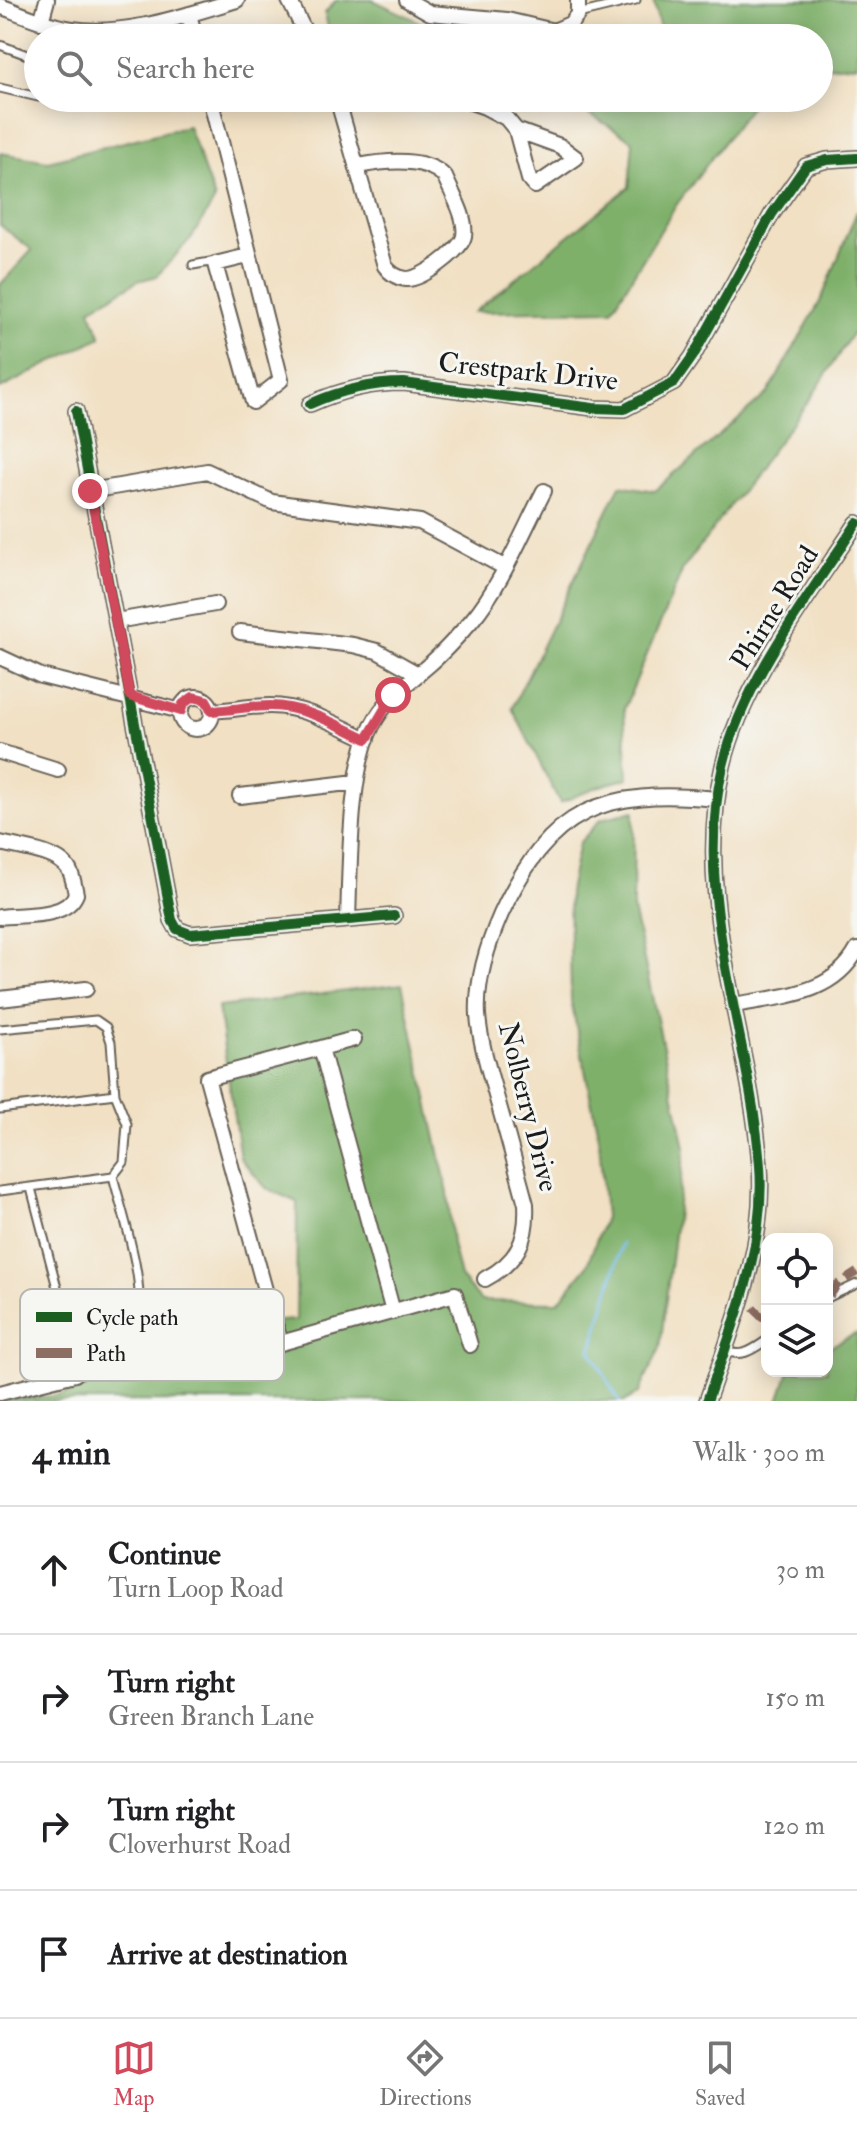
<!DOCTYPE html>
<html lang="en">
<head>
<meta charset="utf-8">
<style>
  body { margin:0; font-family:"IM FELL Double Pica",serif; background:#f6f6f6; color:#202124 }
  .controls { position:absolute; right:24px; bottom:24px; display:grid; overflow:hidden; border-radius:16px; box-shadow:0 4px 20px #0003 }
  .controls button { width:72px; height:72px; display:grid; place-items:center; padding:0; border:0; border-bottom:2px solid #e0e0e0; background:#fff; color:#202124; font:40px sans-serif }
  .stop { position:absolute; width:24px; height:24px; margin:-18px; border:6px solid #d1495b; border-radius:50%; background:#fff }
  .stop.end { background:#d1495b; border-color:#fff; box-shadow:0 2px 8px #0008 }
  .list { margin:0; padding:0; list-style:none }
  h2 { display:flex; justify-content:space-between; align-items:center; height:104px; margin:0; padding:0 32px; font-size:34px }
  h2 small { font-size:26px; font-weight:400; color:#757577 }
  .list li { display:grid; grid-template-columns:52px 1fr auto; gap:24px; align-items:center; box-sizing:border-box; height:128px; padding:0 32px; border-top:2px solid #e0e0e0 }
  .list b { display:block; font-size:30px; white-space:nowrap }
  .list p { margin:0; font-size:26px; white-space:nowrap; color:#757577 }
  .list em { font-size:26px; font-style:normal; color:#757577 }
  .icon { flex:none; width:44px; height:44px; fill:none; stroke:currentColor; stroke-width:2; stroke-linecap:round; stroke-linejoin:round }
  .map { position:relative; flex:none; width:857px; height:1401px; overflow:hidden }
  .search { position:absolute; background:#fff; box-shadow:0 4px 20px #0003; left:24px; right:24px; top:24px; height:88px; display:flex; align-items:center; gap:20px; box-sizing:border-box; padding:0 28px; border-radius:44px; color:#757577; font-size:30px }
  .sheet { height:616px; background:#fff }
  nav { display:flex; justify-content:space-around; align-items:center; box-sizing:border-box; height:112px; border-top:2px solid #e0e0e0; background:#fff; font-size:22px; color:#757577 }
  nav a { display:grid; justify-items:center; gap:4px }
  nav .on { color:#d1495b }
  .map>svg:first-child { display:block }
</style>
</head>
<body>
<div class="map">
<svg width="857" height="1401" viewBox="0 0 857 1401">
  <rect width="100%" height="100%" fill="#f6f6f2"/>
  <filter id="ink" filterUnits="userSpaceOnUse"><feTurbulence type="fractalNoise" baseFrequency=".0125" numOctaves="2"/><feDisplacementMap in="SourceGraphic" scale="16" xChannelSelector="R" yChannelSelector="G"/><feConvolveMatrix kernelMatrix="1 2 1 2 8 2 1 2 1" color-interpolation-filters="sRGB"/></filter>
  <filter id="wash" filterUnits="userSpaceOnUse"><feTurbulence type="fractalNoise" baseFrequency=".006" numOctaves="4" result="noise"/><feDisplacementMap in="SourceGraphic" scale="32" xChannelSelector="R" yChannelSelector="G"/><feGaussianBlur stdDeviation="1.8" result="paint"/><feColorMatrix in="noise" values="0 0 0 0 0 0 0 0 0 0 0 0 0 0 0 0 0 1.4 0 .05"/><feComposite in="paint" operator="in"/></filter>
  <g filter="url(#wash)">
    <rect width="100%" height="100%" fill="#f1e0c3"/>
    <path fill="#7fb06a" stroke="#4e6643" stroke-width="2" d="M336 0H373L441 32 466 38H375L347 32 337 38H330L325 13Z
      M653 0H857V65L819 67V38H662Z
      M547 98H757L677 204 612 310 474 312 629 187 633 141 591 115Z
      M188 126 215 200 192 237 157 276 138 281 90 309 101 337 0 389V285L32 250 0 225V153L48 161Z
      M857 211V326L811 398 683 569 624 709 628 778 594 788 560 803 512 708 620 485 655 491 768 393 821 300Z
      M634 811 633 909 685 1147 660 1348 639 1393 625 1401H0V1399L59 1396 129 1373 170 1343 249 1323 296 1320 297 1202 267 1189 240 1158 218 1007 402 984 448 1193 452 1244 460 1277 481 1301 558 1302 586 1268 605 1217 599 1139 571 1001 569 891 579 843 601 819Z
      M857 1333V1401H779L789 1371H827V1348Z"/>
    <g fill="none" stroke-linecap="round" stroke-linejoin="round">
      <path stroke="#72bceb" stroke-width="3" d="M619 1401 591 1351 622 1244"/>
    </g>
  </g>
  <g filter="url(#ink)">
    <g fill="none" stroke-linecap="round" stroke-linejoin="round">
      <g stroke="#676156" stroke-width="11">
        <path id="lane" d="M578 14 636 0
          M0 45 38 59
          M0 88 38 97
          M193 265 210 262 214 264
          M0 1029 96 1020 106 1027 111 1042 115 1094 127 1124 124 1162 113 1176 0 1191
          M0 1109 115 1094
          M31 1188 67 1326 121 1318 136 1312C148 1290 120 1205 113 1176
          M827 1298 857 1284
          M724 1351C743 1358 752 1350 767 1340"/>
      </g>
      <g stroke="#676156" stroke-width="18">
        <path id="street" d="M289 0 308 38
          M407 0 430 13 507 20 554 31 570 24 578 14V0
          M0 6C24 15 46 25 72 29 126 37 186 15 237 0
          M189 14 195 38
          M41 22 47 0
          M210 98 281 380 253 402 215 264 248 256
          M337 98 385 266C390 273 397 278 406 279 421 280 461 251 464 236 467 217 452 194 445 177 426 156 384 161 358 166
          M459 98 485 107 506 118 516 130 560 146 576 158 535 186 529 179 516 130
          M310 404C341 390 370 383 404 383L593 408 624 409 674 383 693 356 772 214 806 166 827 160 857 158
          M76 411 172 920 177 929 190 934 394 916
          M90 491 207 471 272 502 420 522 504 567
          M116 621 215 604
          M240 632 353 645 377 651 418 674
          M0 657 41 676 181 711
          M180 713a16 16 0 1 1 32 0a16 16 0 1 1-32 0Z
          M212 711C231 710 251 706 270 706 304 706 337 725 367 739
          M0 752 58 770
          M240 796 356 782
          M0 843C20 848 55 851 68 868 73 875 74 885 76 894 66 919 23 914 0 917
          M348 920C350 868 349 771 372 726 386 698 407 684 430 664 445 651 459 635 472 620 501 586 523 531 544 491
          M0 999 86 989
          M734 1005C780 996 832 996 857 950
          M321 1048 354 1039
          M485 1279C517 1262 528 1241 526 1204 516 1167 506 1130 495 1092 488 1067 480 1041 478 1015 476 980 487 946 501 914 550 808 603 788 716 799
          M268 1301 207 1078 321 1048 393 1312
          M0 1393 75 1374 99 1351 111 1344 268 1301 281 1343 455 1294 470 1345
          M707 1401C733 1325 766 1248 760 1166 750 1032 691 900 723 766 743 681 810 595 857 523"/>
      </g>
      <use href="#lane" stroke="#fff" stroke-width="7"/>
      <use href="#street" stroke="#fff" stroke-width="14"/>
      <path stroke="#8d6e63" stroke-width="8" stroke-dasharray="16 8" stroke-linecap="butt" d="M830 1296 838 1284 857 1272
        M753 1308 762 1317H767"/>
      <g stroke="#f6f6f2" stroke-width="15">
        <path id="cycleway" d="M310 404C341 390 370 383 404 383L593 408 624 409 674 383 693 356 772 214 806 166 827 160 857 158
          M76 411 172 920 177 929 190 934 394 916
          M707 1401C733 1325 766 1248 760 1166 750 1032 691 900 723 766 743 681 810 595 857 523"/>
      </g>
      <use href="#cycleway" stroke="#1b5e20" stroke-width="10"/>
    </g>
  </g>
  <g fill="none" stroke-linecap="round" stroke-linejoin="round" filter="url(#ink)">
    <path stroke="#d1495b" stroke-width="10" d="M90 491 130 696 181 711 183 704 193 697 206 700 212 711C231 710 251 706 270 706 304 706 337 725 367 739L393 695"/>
  </g>
  <g text-anchor="middle" dominant-baseline="central" stroke-width="6" stroke-linejoin="round" paint-order="stroke">
    <g font-size="28" fill="#1c1c1c" stroke="#f6f6f2">
      <text transform="translate(528 372) rotate(6)">Crestpark Drive</text>
      <text transform="translate(775 608) rotate(-58)">Phirne Road</text>
      <text transform="translate(528 1107) rotate(76)">Nolberry Drive</text>
    </g>
  </g>
  <rect x="20" y="1289" width="264" height="92" rx="12" fill="#f6f6f2" stroke="#b5b5b2" stroke-width="2"/>
  <rect x="36" y="1312" width="36" height="10" fill="#1b5e20"/>
  <rect x="36" y="1348" width="36" height="10" fill="#8d6e63"/>
  <g font-size="22" fill="#1c1c1c">
    <text x="86" y="1325">Cycle path</text>
    <text x="86" y="1361">Path</text>
  </g>
</svg>
<div class="controls">
<button><svg class="icon" aria-label="locate" viewBox="0 0 24 24"><circle cx="12" cy="12" r="6"/><path d="M12 2v4M12 18v4M2 12h4M18 12h4"/></svg></button>
<button><svg class="icon" aria-label="layers" viewBox="0 0 24 24"><path d="M12 4l9 5-9 5-9-5zM3 14l9 5 9-5"/></svg></button>
</div>
<div class="stop" style="left:393px;top:695px"></div>
<div class="stop end" style="left:90px;top:491px"></div>
<div class="search"><svg class="icon" aria-label="search" viewBox="0 0 24 24"><circle cx="10" cy="10" r="6"/><path d="M15 15l6 6"/></svg>Search here</div>
</div>
<section class="sheet">
<h2>4 min<small>Walk · 300 m</small></h2>
<ul class="list">
<li><svg class="icon" aria-label="ahead" viewBox="0 0 24 24"><path d="M12 20V5M6 11l6-6 6 6"/></svg><div><b>Continue</b><p>Turn Loop Road</p></div><em>30 m</em></li>
<li><svg class="icon" aria-label="right" viewBox="0 0 24 24"><path d="M7 20v-9h11M14 6l5 5-5 5"/></svg><div><b>Turn right</b><p>Green Branch Lane</p></div><em>150 m</em></li>
<li><svg class="icon" aria-label="right" viewBox="0 0 24 24"><path d="M7 20v-9h11M14 6l5 5-5 5"/></svg><div><b>Turn right</b><p>Cloverhurst Road</p></div><em>120 m</em></li>
<li><svg class="icon" aria-label="arrive" viewBox="0 0 24 24"><path d="M6 21V4h12l-3 4 3 4H6"/></svg><div><b>Arrive at destination</b></div></li>
</ul>
</section>
<nav>
<a class="on"><svg class="icon" aria-label="map" viewBox="0 0 24 24"><path d="M3 6l6-2 6 2 6-2v14l-6 2-6-2-6 2zM9 4v14M15 6v14"/></svg>Map</a>
<a><svg class="icon" aria-label="directions" viewBox="0 0 24 24"><path d="M12 3l9 9-9 9-9-9zM9 14v-3h6M13 9l2 2-2 2"/></svg>Directions</a>
<a><svg class="icon" aria-label="saved" viewBox="0 0 24 24"><path d="M7 4h10v16l-5-4-5 4z"/></svg>Saved</a>
</nav>
</body>
</html>
